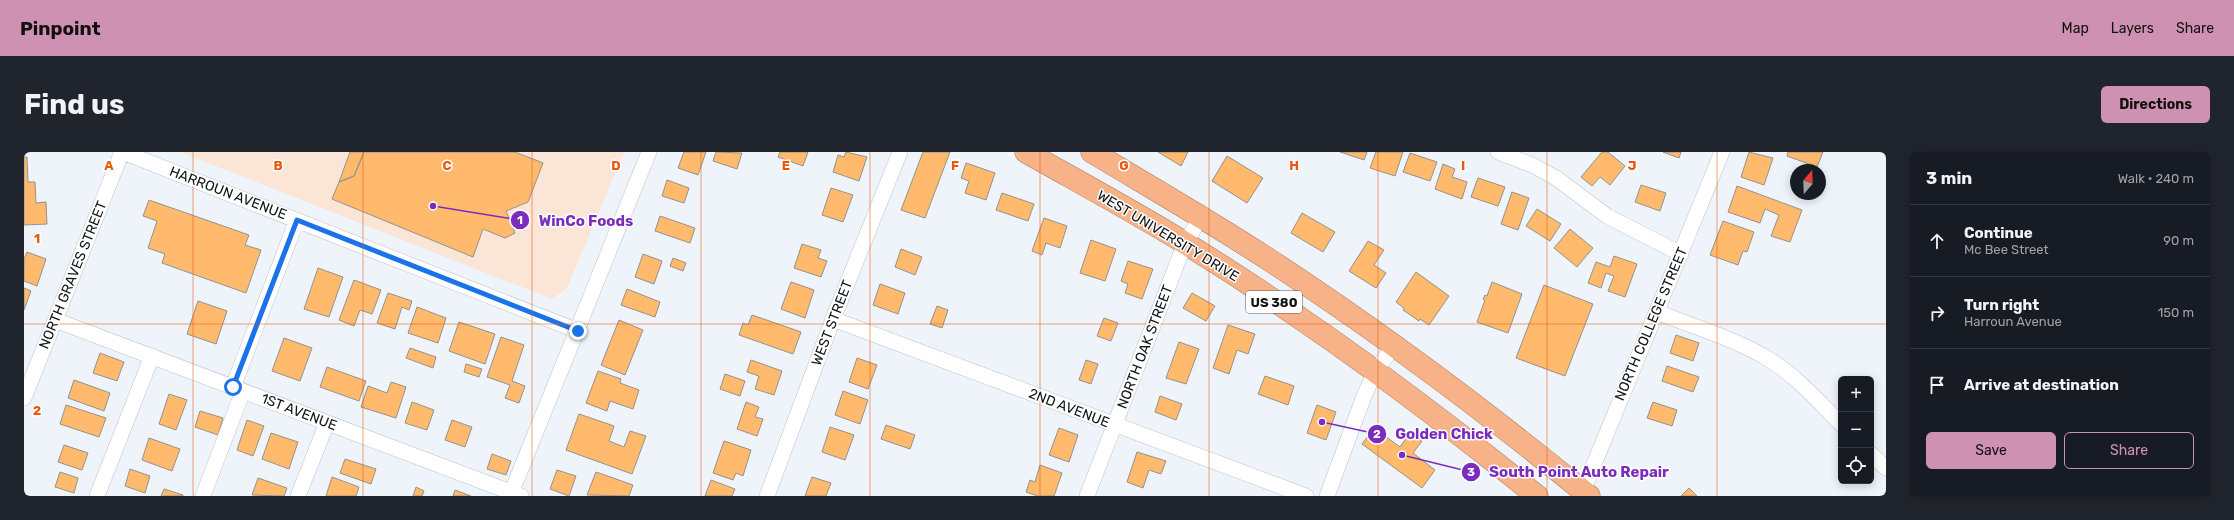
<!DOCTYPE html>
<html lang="en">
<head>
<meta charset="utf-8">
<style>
  body { margin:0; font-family:Rubik,sans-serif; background:#20242c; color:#f1f3f6 }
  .controls { position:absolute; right:12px; bottom:12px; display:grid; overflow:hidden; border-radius:6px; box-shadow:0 2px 10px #0003 }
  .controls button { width:36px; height:36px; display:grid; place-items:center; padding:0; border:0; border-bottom:1px solid #363941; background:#171b24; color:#f1f3f6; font:20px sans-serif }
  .compass { position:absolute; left:1766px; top:12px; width:36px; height:36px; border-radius:50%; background:#171b24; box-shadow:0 2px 10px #0003; rotate:19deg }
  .stop { position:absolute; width:12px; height:12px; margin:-9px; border:3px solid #1a73e8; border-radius:50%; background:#fff }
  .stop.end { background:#1a73e8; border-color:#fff; box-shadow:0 1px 4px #0008 }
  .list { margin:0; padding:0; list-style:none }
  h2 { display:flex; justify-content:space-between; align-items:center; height:52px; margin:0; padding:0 16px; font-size:17px }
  h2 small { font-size:13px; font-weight:400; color:#9ea1a6 }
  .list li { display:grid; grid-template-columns:26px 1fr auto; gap:12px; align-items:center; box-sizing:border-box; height:72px; padding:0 16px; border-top:1px solid #363941 }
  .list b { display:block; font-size:15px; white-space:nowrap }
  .list p { margin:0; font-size:13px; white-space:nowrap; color:#9ea1a6 }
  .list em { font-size:13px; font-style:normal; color:#9ea1a6 }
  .actions { display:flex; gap:8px; padding:12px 16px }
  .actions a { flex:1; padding:9px 0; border:1px solid #cf91b1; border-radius:6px; text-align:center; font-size:14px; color:#cf91b1 }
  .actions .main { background:#cf91b1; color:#111 }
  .icon { flex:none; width:22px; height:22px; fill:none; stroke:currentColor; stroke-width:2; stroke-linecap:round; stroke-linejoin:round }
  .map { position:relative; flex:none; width:1862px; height:344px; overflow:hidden; border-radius:6px }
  header { display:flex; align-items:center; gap:24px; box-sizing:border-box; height:56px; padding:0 20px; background:#cf91b1; color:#111 }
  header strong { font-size:19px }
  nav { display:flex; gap:22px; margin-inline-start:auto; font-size:14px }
  .intro { display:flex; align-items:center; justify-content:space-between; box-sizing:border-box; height:96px; padding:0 24px }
  h1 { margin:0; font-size:28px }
  .button { padding:10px 18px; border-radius:6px; background:#cf91b1; color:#111; font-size:14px; font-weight:700 }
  main { display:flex; gap:24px; padding:0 24px }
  aside { flex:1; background:#171b24; border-radius:6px; box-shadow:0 2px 10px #0003 }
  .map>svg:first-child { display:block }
</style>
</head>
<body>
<header>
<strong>Pinpoint</strong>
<nav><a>Map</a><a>Layers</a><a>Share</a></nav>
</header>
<div class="intro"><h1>Find us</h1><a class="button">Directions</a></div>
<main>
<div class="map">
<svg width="1862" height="344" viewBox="0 0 1862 344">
  <rect width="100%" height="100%" fill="#eef4f9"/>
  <path fill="#fae5d7" d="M156 0H600L543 136 528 147Z"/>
  <path fill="#ffba6e" stroke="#95918c" d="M326 0H340L330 24 315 30Z
    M340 0H491L519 11 504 50 482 59 491 81 481 86 459 77 449 105 308 47 315 30 330 24Z
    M660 0H682L674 23 654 16Z
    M692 0 718 1 713 17 689 9Z
    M756 0H784L779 14 754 5Z
    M822 0 843 5 835 29 809 20 814 3 820 5Z
    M899 0H926L901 66 877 58Z
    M1134 0H1164L1157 14Z
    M1316 0H1343L1340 8Z
    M1352 0H1379L1371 24 1346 16Z
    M1578 0H1584L1601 14 1586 33 1576 25 1568 34 1557 25Z
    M1639 0H1657L1655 6Z
    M1725 0 1749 6 1740 33 1717 25Z
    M1764 0H1799L1793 15 1763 4Z
    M1386 1 1413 10 1406 29 1379 20Z
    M1203 4 1239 26 1223 51 1188 29Z
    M0 5H3L4 30H11L12 51 22 50 23 72 0 73Z
    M942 11 971 21 962 48 941 41 945 29 937 26Z
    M1419 12 1431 17 1428 25 1443 30 1438 47 1411 37Z
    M1454 26 1481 35 1474 54 1447 45Z
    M643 28 665 36 660 51 638 44Z
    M1617 33 1642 41 1636 59 1611 50Z
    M1713 34 1778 58 1766 90 1747 84 1755 63 1741 57 1736 71 1704 60Z
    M807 36 829 43 819 70 798 63Z
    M1488 40 1505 46 1494 78 1477 72Z
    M978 41 1010 52 1004 69 972 58Z
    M125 48 225 83 221 93 237 98 222 141 138 111 141 102 124 96 133 69 119 64Z
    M1513 57 1537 72 1526 89 1502 74Z
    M1278 61 1311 80 1299 100 1267 81Z
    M636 64 671 76 666 91 631 79Z
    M1020 66 1043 74 1036 96 1022 91 1018 103 1008 99Z
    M1699 69 1730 80 1723 100 1719 99 1714 113 1686 103Z
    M1546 77 1569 96 1553 115 1530 96Z
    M1067 88 1092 97 1081 129 1056 121Z
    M1344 89 1360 98 1350 113 1362 121 1352 136 1325 119Z
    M778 92 797 98 794 106 803 109 797 125 770 116Z
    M877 97 898 105 891 123 871 115Z
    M3 100 22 107 13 134 0 129V107Z
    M619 102 638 109 630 132 611 125Z
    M1590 104 1613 112 1601 145 1584 139 1590 124 1582 121 1577 136 1564 131 1572 110 1586 115Z
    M649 106 662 111 659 119 646 114Z
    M1104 109 1129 117 1118 147 1101 141 1104 132 1097 129Z
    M294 116 319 125 305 165 280 157Z
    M1392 120 1425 144 1405 173 1396 167 1395 169 1379 158 1380 156 1372 150Z
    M330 128 357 138 348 162 336 158 330 174 315 168Z
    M767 130 790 138 781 166 757 157Z
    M1468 130 1498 142 1484 181 1453 170 1461 148 1459 147 1461 143 1463 144Z
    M856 132 881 141 874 162 849 153Z
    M1520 133 1569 152 1541 224 1492 206Z
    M0 136 7 139 0 158Z
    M603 137 636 150 631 165 597 153Z
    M364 141 388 149 385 158 378 155 371 177 353 171Z
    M1168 141 1191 154 1182 169 1159 156Z
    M174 149 203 159 192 192 163 182Z
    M913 154 924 158 918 176 906 172Z
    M393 155 422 166 414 191 384 181Z
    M728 163 777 180 769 202 715 183 719 171 724 173Z
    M1080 166 1094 171 1087 189 1073 184Z
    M595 168 619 178 601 223 577 213Z
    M435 170 471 182 461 212 425 199Z
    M1204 173 1231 182 1224 202 1213 198 1205 222 1189 216Z
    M1652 183 1675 191 1669 209 1646 201Z
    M477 185 500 193 488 229 501 234 495 251 481 246 486 233 463 225Z
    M260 186 288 196 276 229 248 219Z
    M1155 190 1175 197 1162 232 1142 226Z
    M386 196 412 205 409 216 382 206Z
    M76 201 100 210 93 229 69 221Z
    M833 206 853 213 844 237 825 230Z
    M727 208 758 219 750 243 731 237 735 224 723 220Z
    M1062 208 1074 212 1067 232 1055 228Z
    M442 212 458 217 455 225 440 220Z
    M1643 214 1675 225 1669 240 1638 229Z
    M303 215 342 229 335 249 296 235Z
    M574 219 597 227 596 231 615 238 609 257 586 249 583 259 562 251Z
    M701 222 721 229 716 244 696 237Z
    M1241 224 1270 234 1264 253 1234 242Z
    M50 228 86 241 80 259 44 246Z
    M367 230 382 235 372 266 337 255 344 234 363 241Z
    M819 239 844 248 836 272 811 263Z
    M145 242 163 248 152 278 135 272Z
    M1136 244 1158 252 1152 268 1131 260Z
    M388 250 410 258 403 278 381 271Z
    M722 250 735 255 731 265 739 267 733 284 713 277Z
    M1629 250 1653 258 1648 274 1623 266Z
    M42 253 82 266 75 285 36 272Z
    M1293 253 1312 260 1302 288 1283 281Z
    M176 259 199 266 194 283 171 275Z
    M555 262 590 274 585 289 600 295 606 279 622 284 608 322 542 298Z
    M223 268 240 274 229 304 213 298Z
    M428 268 448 275 441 295 421 288Z
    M862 273 891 283 886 297 857 287Z
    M806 275 830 283 821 308 798 300Z
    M1035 276 1054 283 1045 310 1025 303Z
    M1350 276 1376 295 1386 281 1398 289 1389 301 1411 318 1398 336 1338 292Z
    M247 281 274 290 265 317 238 307Z
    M125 286 156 297 148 319 118 308Z
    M700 289 727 298 719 324 712 321 709 328 689 321Z
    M40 293 64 301 58 318 34 310Z
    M1113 300 1142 309 1137 322 1125 318 1119 336 1103 330Z
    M468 302 487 309 482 323 463 317Z
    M321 307 352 317 347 332 316 321Z
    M1016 313 1038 321 1030 344H1014L1002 340 1006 328 1011 330Z
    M106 317 126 324 121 341 101 334Z
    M533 318 552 324 545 344 526 337Z
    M36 320 54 326 50 341 31 335Z
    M572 320 609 333 605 344 563 343Z
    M308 325 335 335 332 344H302Z
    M788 325 807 331 802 344H781Z
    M234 326 263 336 260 344 228 343Z
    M687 328 711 337 708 344H681Z
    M392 335 400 339 398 344H389Z
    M1665 336 1673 344H1657Z
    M140 337 159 343V344H137Z
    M431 338 447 344H429Z"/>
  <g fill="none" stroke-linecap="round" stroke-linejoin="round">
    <g stroke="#bdc3c8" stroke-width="16">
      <path id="minor" d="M99 0 554 179
        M1474 0 1508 13 1532 26 1583 64 1657 102
        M1633 160C1670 175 1712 187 1746 208 1773 225 1795 250 1817 272
        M809 167 1282 344
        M31 168 497 344
        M209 235 273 68
        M0 246 98 0
        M1847 302 1862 316
        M73 344 128 204
        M179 344 219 239
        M274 344 303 271
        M486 344 625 0
        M743 344 809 167 876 0
        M1063 344 1161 91 1177 65
        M1303 344 1340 244 1351 220 1370 194
        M1557 344 1698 0"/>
    </g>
    <g stroke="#a77b60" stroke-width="23">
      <path id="highway" d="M1002 0C1055 30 1109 59 1161 91 1284 167 1401 253 1513 344
        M1068 0C1128 36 1189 71 1247 109 1357 181 1463 260 1565 344"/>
    </g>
    <use href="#minor" stroke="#fff" stroke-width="15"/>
    <use href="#highway" stroke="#f7b288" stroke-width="22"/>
  </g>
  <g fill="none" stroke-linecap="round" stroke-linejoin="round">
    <path stroke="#1a73e8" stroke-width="5" d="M209 235 273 68 554 179"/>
  </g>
  <path fill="none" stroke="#e8590c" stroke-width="1" stroke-opacity="0.55" d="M169 0V344M339 0V344M508 0V344M677 0V344M846 0V344M1016 0V344M1185 0V344M1354 0V344M1523 0V344M1693 0V344M0 172H1862"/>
  <g text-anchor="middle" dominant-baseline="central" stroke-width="3" stroke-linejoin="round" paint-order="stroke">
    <rect fill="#fff" stroke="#5a5b5d" stroke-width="1" x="1222" y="139" width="56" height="22" rx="3"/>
    <g font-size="13" font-weight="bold" fill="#131517">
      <text x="1250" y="150">US 380</text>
    </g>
    <g font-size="14" fill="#131517" stroke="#fff">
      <text transform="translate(204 41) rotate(21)">HARROUN AVENUE</text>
      <text transform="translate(1144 84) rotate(31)">WEST UNIVERSITY DRIVE</text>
      <text transform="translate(49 123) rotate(-68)">NORTH GRAVES STREET</text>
      <text transform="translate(808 171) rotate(-69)">WEST STREET</text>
      <text transform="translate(1627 172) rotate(-67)">NORTH COLLEGE STREET</text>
      <text transform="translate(1121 195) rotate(-69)">NORTH OAK STREET</text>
      <text transform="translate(1045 256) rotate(21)">2ND AVENUE</text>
      <text transform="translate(275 260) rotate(21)">1ST AVENUE</text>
    </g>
  </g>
  <g font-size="13" text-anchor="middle" font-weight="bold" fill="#e8590c" stroke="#fff" stroke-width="3" stroke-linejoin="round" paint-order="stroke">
    <text x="85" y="18">A</text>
    <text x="254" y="18">B</text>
    <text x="423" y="18">C</text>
    <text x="592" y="18">D</text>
    <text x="762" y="18">E</text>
    <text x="931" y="18">F</text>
    <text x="1100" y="18">G</text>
    <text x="1270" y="18">H</text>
    <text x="1439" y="18">I</text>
    <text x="1608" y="18">J</text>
    <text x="13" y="91">1</text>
    <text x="13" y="263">2</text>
  </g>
  <path fill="none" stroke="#7b2cbf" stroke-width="1.5" d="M409 54L496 68M1298 270L1353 282M1378 303L1447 320"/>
  <g fill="#7b2cbf" stroke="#fff" stroke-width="1.5">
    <circle cx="409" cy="54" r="4"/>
    <circle cx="1298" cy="270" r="4"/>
    <circle cx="1378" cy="303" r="4"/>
    <circle cx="496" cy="68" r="10"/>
    <circle cx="1353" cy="282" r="10"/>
    <circle cx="1447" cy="320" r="10"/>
  </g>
  <g font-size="12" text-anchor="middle" font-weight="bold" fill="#fff">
    <text x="496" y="72">1</text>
    <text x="1353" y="286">2</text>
    <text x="1447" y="324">3</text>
  </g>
  <g font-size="15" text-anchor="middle" font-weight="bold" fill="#7b2cbf" stroke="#fff" stroke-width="3" stroke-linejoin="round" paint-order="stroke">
    <text x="562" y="74">WinCo Foods</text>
    <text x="1420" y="287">Golden Chick</text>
    <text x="1555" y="325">South Point Auto Repair</text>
  </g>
</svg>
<div class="controls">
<button>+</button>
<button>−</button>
<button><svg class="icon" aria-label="locate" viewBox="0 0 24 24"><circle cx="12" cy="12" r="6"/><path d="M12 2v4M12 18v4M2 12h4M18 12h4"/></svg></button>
</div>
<svg class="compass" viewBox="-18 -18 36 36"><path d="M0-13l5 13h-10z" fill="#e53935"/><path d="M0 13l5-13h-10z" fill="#9ea1a6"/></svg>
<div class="stop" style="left:209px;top:235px"></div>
<div class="stop end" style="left:554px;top:179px"></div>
</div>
<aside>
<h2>3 min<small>Walk · 240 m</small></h2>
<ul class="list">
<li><svg class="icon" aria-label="ahead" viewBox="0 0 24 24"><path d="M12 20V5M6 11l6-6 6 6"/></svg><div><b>Continue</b><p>Mc Bee Street</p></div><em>90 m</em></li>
<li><svg class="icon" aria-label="right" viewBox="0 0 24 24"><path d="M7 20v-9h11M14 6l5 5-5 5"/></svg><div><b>Turn right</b><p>Harroun Avenue</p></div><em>150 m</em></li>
<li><svg class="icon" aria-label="arrive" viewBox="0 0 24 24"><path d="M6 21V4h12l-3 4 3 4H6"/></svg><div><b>Arrive at destination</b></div></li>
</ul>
<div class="actions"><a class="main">Save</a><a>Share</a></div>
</aside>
</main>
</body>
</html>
